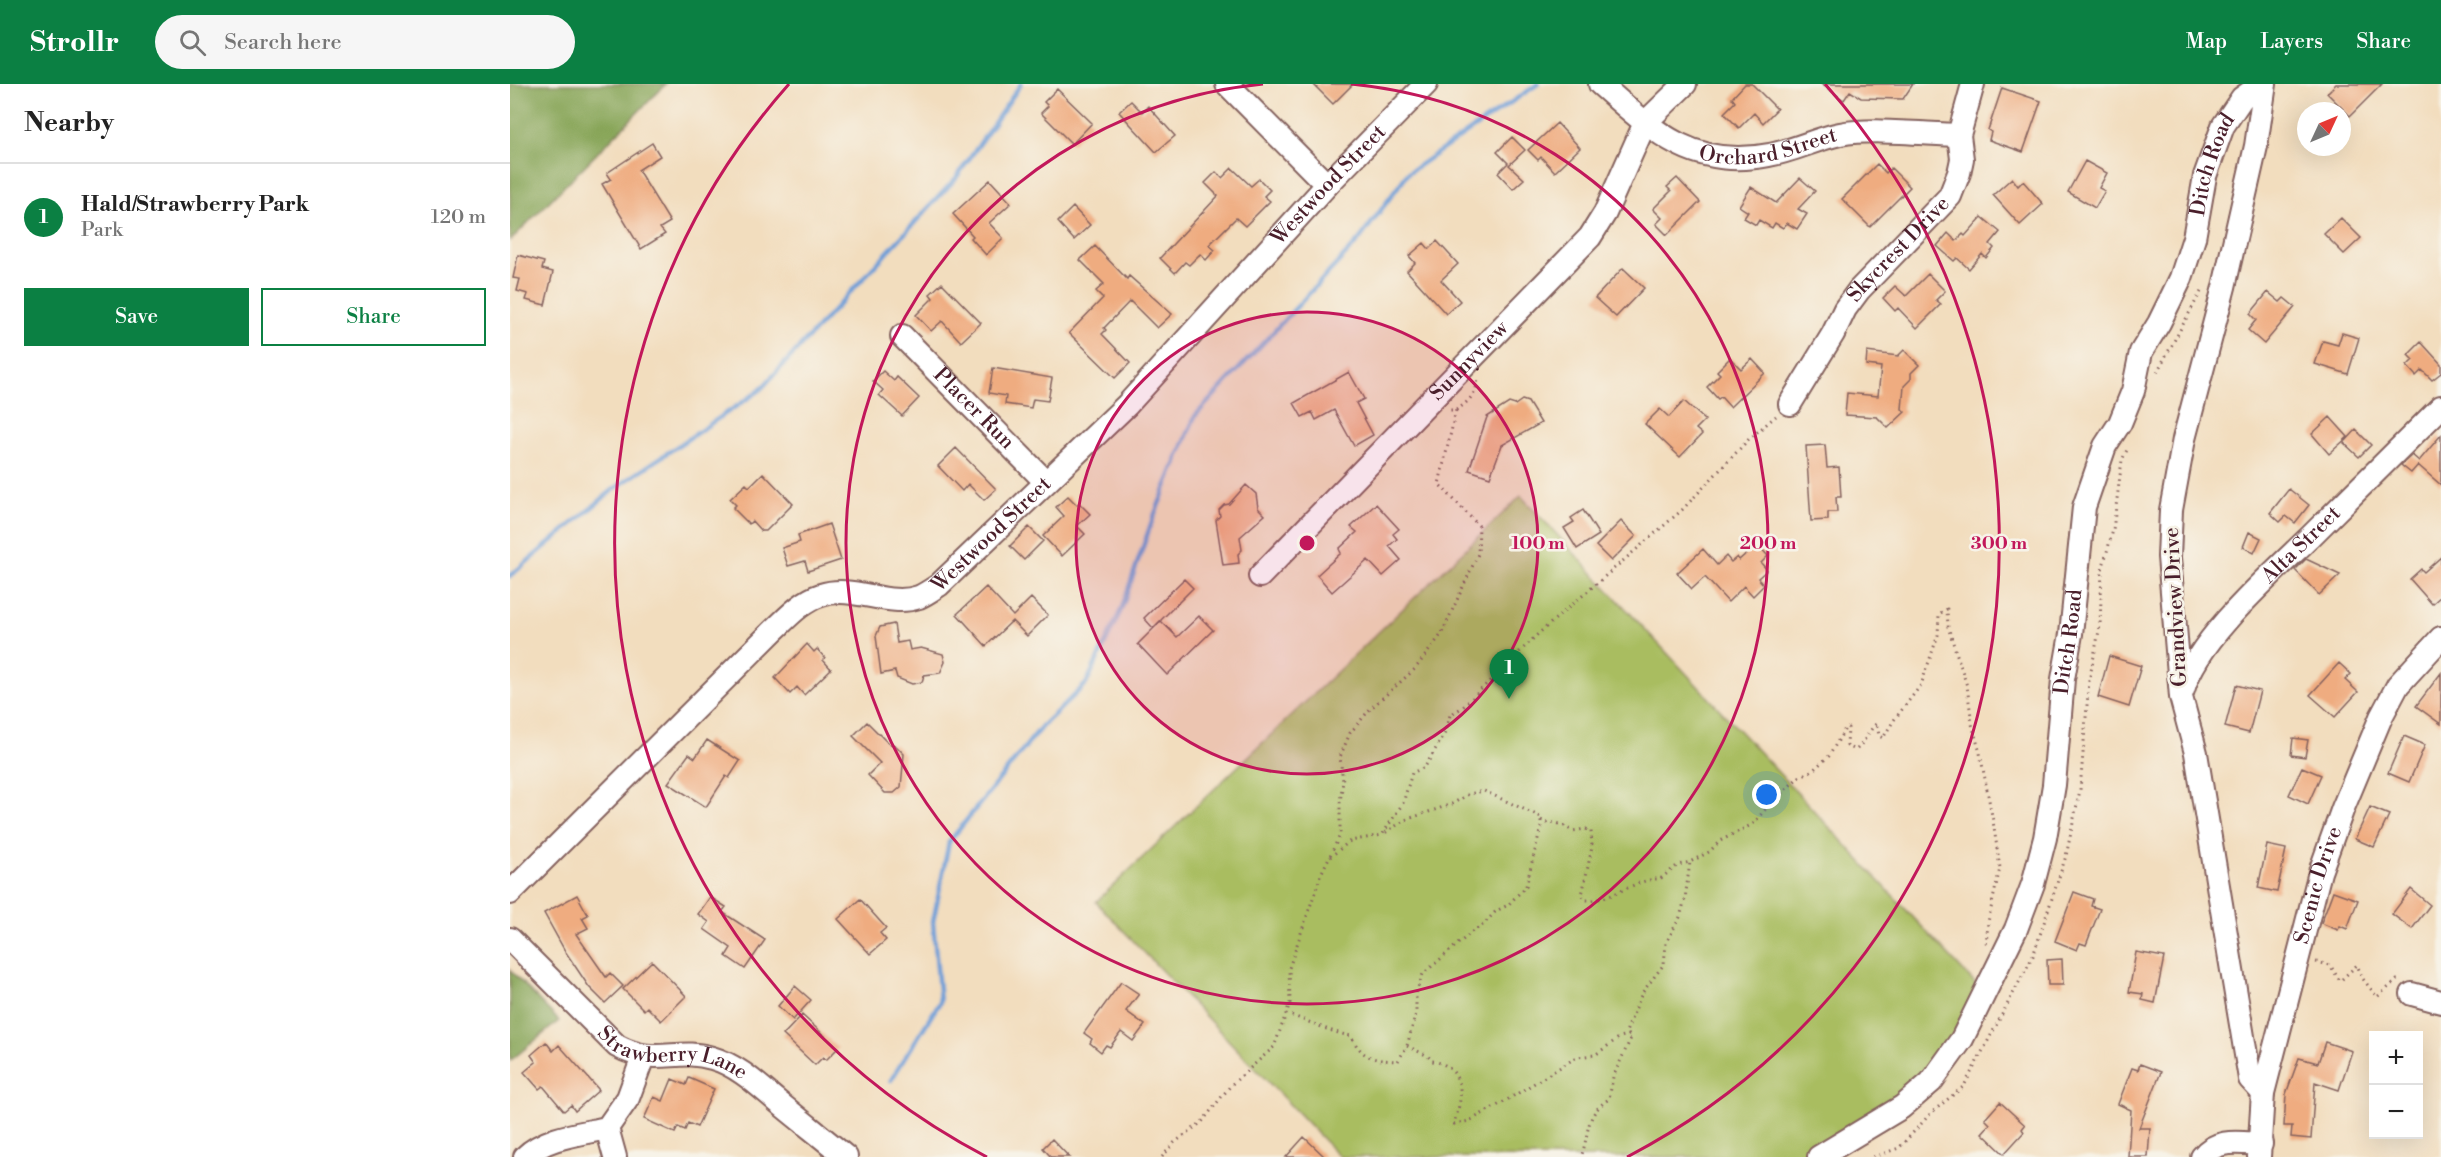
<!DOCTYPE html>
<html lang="en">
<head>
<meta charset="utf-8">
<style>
  body { margin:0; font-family:"Libre Bodoni",serif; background:#f6f6f6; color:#222 }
  .controls { position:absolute; right:18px; bottom:18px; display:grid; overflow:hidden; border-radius:0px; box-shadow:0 6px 24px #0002 }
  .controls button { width:54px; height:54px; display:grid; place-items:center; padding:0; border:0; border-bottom:2px solid #e0e0e0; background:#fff; color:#222; font:30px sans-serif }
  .compass { position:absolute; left:1787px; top:18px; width:54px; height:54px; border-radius:50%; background:#fff; box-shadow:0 6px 24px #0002; rotate:46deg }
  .you { position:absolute; left:1257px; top:711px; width:21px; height:21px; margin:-15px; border:4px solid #fff; border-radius:50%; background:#1a73e8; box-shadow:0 0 0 9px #1a73e833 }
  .badge { display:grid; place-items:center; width:39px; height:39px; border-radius:50%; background:#0b8043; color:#fff; font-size:20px; font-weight:700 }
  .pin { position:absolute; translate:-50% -50px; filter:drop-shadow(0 2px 3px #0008) }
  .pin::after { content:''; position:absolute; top:32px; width:21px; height:18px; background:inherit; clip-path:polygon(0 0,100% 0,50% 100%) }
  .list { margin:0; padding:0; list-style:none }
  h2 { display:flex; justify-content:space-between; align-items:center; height:78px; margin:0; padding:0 24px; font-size:26px }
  h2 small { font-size:20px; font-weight:400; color:#767676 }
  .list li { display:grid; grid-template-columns:39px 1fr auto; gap:18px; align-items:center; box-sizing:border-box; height:108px; padding:0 24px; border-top:2px solid #e0e0e0 }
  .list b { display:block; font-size:22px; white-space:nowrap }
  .list p { margin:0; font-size:20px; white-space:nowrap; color:#767676 }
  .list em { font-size:20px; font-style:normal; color:#767676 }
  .actions { display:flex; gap:12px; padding:18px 24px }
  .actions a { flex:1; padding:14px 0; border:2px solid #0b8043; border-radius:0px; text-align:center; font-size:21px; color:#0b8043 }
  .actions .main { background:#0b8043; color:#fff }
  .icon { flex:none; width:33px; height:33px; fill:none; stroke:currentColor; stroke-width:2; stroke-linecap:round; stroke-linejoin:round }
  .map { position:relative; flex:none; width:1931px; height:1073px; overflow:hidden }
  header { display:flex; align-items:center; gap:36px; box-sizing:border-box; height:84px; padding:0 30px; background:#0b8043; color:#fff }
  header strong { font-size:28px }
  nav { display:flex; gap:33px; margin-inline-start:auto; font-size:21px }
  .search { width:420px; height:54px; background:#f6f6f6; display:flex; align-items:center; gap:15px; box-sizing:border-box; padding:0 21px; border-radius:33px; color:#767676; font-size:22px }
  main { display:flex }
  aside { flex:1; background:#fff }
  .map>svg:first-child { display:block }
</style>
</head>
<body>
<header>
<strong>Strollr</strong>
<div class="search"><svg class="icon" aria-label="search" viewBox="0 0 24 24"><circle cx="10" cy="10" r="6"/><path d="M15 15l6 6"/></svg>Search here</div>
<nav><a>Map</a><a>Layers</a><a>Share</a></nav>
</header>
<main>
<aside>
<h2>Nearby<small></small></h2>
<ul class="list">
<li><span class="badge">1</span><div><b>Hald/Strawberry Park</b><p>Park</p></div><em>120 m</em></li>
</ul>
<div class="actions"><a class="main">Save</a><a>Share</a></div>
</aside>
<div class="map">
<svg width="1931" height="1073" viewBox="0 0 1931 1073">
  <rect width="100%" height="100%" fill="#f7f3e8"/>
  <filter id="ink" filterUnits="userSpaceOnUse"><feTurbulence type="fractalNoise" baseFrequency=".0167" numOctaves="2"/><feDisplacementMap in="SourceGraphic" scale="12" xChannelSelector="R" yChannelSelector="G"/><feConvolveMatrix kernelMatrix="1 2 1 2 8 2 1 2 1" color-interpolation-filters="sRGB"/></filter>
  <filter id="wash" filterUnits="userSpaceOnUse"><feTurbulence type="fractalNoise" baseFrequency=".008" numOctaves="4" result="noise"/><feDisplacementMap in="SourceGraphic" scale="24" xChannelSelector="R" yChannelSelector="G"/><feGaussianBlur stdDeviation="1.35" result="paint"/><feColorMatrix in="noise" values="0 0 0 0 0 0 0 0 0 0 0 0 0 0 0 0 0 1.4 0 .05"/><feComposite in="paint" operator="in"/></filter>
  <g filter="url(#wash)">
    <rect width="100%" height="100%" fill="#f2ddbe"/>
    <path fill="#a9bd61" stroke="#7a6e46" stroke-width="1.5" d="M1011 412 1468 903 1439 962 1389 1016 1296 1073H830L586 818Z"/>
    <path fill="#86a457" stroke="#686241" stroke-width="1.5" d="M0 0H156L0 157Z
      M0 886 49 937 0 977Z"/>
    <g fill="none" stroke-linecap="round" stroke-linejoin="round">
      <path stroke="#6e9ed7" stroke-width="4.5" d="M0 492 104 405 249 307 446 94 511 0
        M381 996 430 918 423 838 439 758 532 642 576 600 611 526 642 437 685 332 849 156 898 89 1028 0"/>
    </g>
    <g id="blocks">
      <path fill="#efac80" d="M803 0H843L823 20Z
        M1235 0H1242L1267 25 1253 39 1244 29 1229 44 1214 29 1225 18 1222 14Z
        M1311 0H1403L1393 15 1351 14 1340 7 1334 16Z
        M1826 0H1872L1840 32 1817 9Z
        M1492 4 1531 17 1513 68 1479 56 1481 48 1478 46Z
        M547 5 582 39 562 60 531 29 538 22 534 18Z
        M621 17 632 28 638 22 665 52 646 68 609 28Z
        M1047 39 1070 64 1045 88 1031 73 1028 76 1018 66Z
        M1002 53 1015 66 999 81 1014 95 1003 105 988 89 998 79 987 68Z
        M142 59 150 72 128 86 160 138 150 144 155 150 131 165 92 100 101 95 97 89Z
        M1575 77 1597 89 1589 104 1595 107 1585 124 1558 108Z
        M1367 80 1376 89 1381 84 1400 103 1360 143 1332 115Z
        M722 84 741 102 749 95 760 106 754 112 760 117 735 142 726 134 699 161 705 166 696 176 690 170 679 181 675 178 665 189 650 174 708 112 695 99 706 88 712 94Z
        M1167 94 1190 118 1157 151 1146 140 1152 134 1143 125 1161 107 1157 103Z
        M1290 94 1305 107 1288 125 1297 130 1287 145 1277 139 1273 144 1265 139 1262 144 1249 136 1246 141 1234 134 1238 128 1229 122 1241 103 1266 119Z
        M1502 94 1508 102 1513 97 1533 120 1510 141 1483 111Z
        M480 96 501 119 479 139 493 154 476 171 461 154 463 152 443 130Z
        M563 123 580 141 564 156 548 138Z
        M1472 133 1490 148 1480 160 1484 164 1476 174 1472 170 1459 185 1447 174 1444 177 1427 162 1438 149 1446 157 1453 150 1455 152Z
        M1831 134 1851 154 1834 170 1814 150Z
        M927 157 948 180 931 196 950 217 936 230 897 187 905 179 899 172 914 159 919 165Z
        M585 162 617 195 619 192 662 230 647 244 620 217 594 244 596 246 592 250 620 279 605 294 559 249 593 214 586 207 594 200 570 176Z
        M8 171 34 178 32 185 43 188 35 221 16 216 18 210 7 207 10 195 3 194Z
        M1113 184 1134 204 1106 233 1085 214Z
        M1418 190 1435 207 1426 216 1431 220 1407 244 1388 224 1385 227 1373 214 1385 202 1396 212Z
        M432 199 471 239 451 258 432 237 421 247 406 231 423 214 420 210Z
        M1758 208 1770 218 1774 214 1785 223 1754 260 1738 246 1746 236 1740 230Z
        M1832 249 1849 254 1838 290 1805 280 1813 257 1828 261Z
        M1911 258 1931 280V289L1922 296 1912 286 1906 292 1897 282 1903 276 1898 271Z
        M1394 266 1409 281 1401 289V295L1394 302 1392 325 1395 328 1378 344 1367 333 1335 331 1337 309 1368 312 1371 283 1356 281 1357 268 1388 272Z
        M1220 274 1231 285 1242 275 1255 289 1220 323 1211 313 1208 315 1197 303 1210 290 1207 287Z
        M483 284 542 294 538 317 523 315 521 324 495 320 496 312 479 309Z
        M373 287 384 297 387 293 409 314 392 332 369 311 373 306 363 297Z
        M839 288 854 315 846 319 863 351 844 362 824 326 806 336 802 328 792 333 784 319Z
        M1012 316 1018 318 1031 339 992 361 980 393 959 386 977 333 999 319 1005 321Z
        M1174 317 1195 336 1186 345 1192 350 1170 373 1135 340 1150 325 1159 333Z
        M1820 333 1838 353 1819 370 1802 350Z
        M1846 346 1861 361 1849 373 1834 359Z
        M1931 351V401L1908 381 1901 389 1891 381 1902 371 1909 377Z
        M1315 361 1317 384 1329 383 1331 413H1326L1327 428H1318V436L1301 437 1296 362Z
        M446 364 486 405 474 416 458 400 452 407 428 382Z
        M253 389 283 420 256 447H251L242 437 239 440 223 424 226 421 220 415 236 400 239 403Z
        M736 401 746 410 748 424 755 431 730 453 732 466 728 470 729 479 713 481 706 436 710 432 709 426 714 421 719 420Z
        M1779 405 1799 421 1785 439 1776 432 1770 438 1760 429Z
        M558 412 567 421 569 419 580 430 567 442 575 450 552 472 533 452 554 432 546 423Z
        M866 420 889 445 883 450 887 455 879 462 891 476 873 492 858 476 822 508 807 491 831 469 829 465 847 448 841 443Z
        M1073 426 1089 451 1067 465 1054 444 1064 438 1061 434Z
        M1111 437 1126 452 1101 477 1086 462Z
        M319 440 331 476 298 487 295 477 278 482 272 464 290 458 288 451Z
        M519 443 533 457 514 476 500 462Z
        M1739 448 1751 454 1744 469 1733 463Z
        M1247 460 1258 472 1251 479 1257 486 1248 494 1254 501 1243 512 1234 502 1218 518 1195 493 1182 505 1167 489 1193 465 1207 481 1216 472 1221 478 1227 473 1229 476Z
        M1931 473V512L1922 520 1900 495 1911 485 1914 488Z
        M1796 475 1830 491 1809 511 1785 486Z
        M674 495 683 504 643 544 634 534Z
        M476 503 503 532 521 514 538 531 517 552 502 537 476 562 447 530Z
        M689 532 703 546 657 591 628 560 651 537 667 553Z
        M384 540 387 559 398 557 400 566 411 564 433 570 435 578 430 589 414 591 412 598 402 600 387 594 385 587 371 590 366 552 370 543Z
        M297 560 304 568 307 565 315 574 313 576 321 585 294 611 287 603 280 610 265 594Z
        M1599 572 1631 582 1619 623 1588 613Z
        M1829 579 1841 590 1835 596 1848 608 1825 633 1800 611Z
        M1931 589V640L1906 622Z
        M1726 601 1750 607 1739 649 1715 643Z
        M357 638 379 660 385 661 394 670 391 703 384 709H375L358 691 370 679 343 652Z
        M1894 652 1915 661 1899 698 1878 689Z
        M1783 654 1798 656 1795 673 1781 671Z
        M197 656 230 677 219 694 216 692 196 723 158 699 179 670 185 674Z
        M1792 683 1811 691 1798 720 1779 711Z
        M1860 723 1879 731 1864 763 1845 755Z
        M1757 761 1776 765 1767 808 1748 804Z
        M1901 805 1920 821 1902 845 1882 830Z
        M1823 807 1848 816 1837 845 1830 842 1828 846 1811 839Z
        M1564 808 1583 815 1581 822 1590 825 1576 861 1570 859 1567 866 1545 857Z
        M67 811 78 831 72 834 78 844 66 850 96 893 100 889 113 902 95 919 79 903 55 867 34 829Z
        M200 813 216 823 212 828 255 856 235 885 216 872 221 864 194 845 199 838 188 830Z
        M350 815 376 844 370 849 376 856 360 870 328 835Z
        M1626 868 1654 873 1645 919 1632 916 1633 910 1619 908Z
        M1552 875 1553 901H1538L1537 876Z
        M142 877 176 912 151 937 137 923 134 926 113 905Z
        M611 898 629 910 616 927 635 941 623 957 611 948 600 963 596 961 591 968 580 959 582 955 574 949Z
        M285 902 301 916 283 936 268 922Z
        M292 931 328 964 316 976 313 973 305 981 273 951Z
        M36 958 43 967 49 961 89 1006 65 1027 61 1021 54 1027 33 1002 29 1005 14 988 26 978 21 971Z
        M1815 958 1842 967 1829 1006 1805 998 1801 1055 1781 1053 1782 1042H1774L1776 1010 1789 974 1808 979Z
        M1630 980 1651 988 1629 1044H1640L1638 1073H1618L1621 1026 1608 1020 1622 984 1628 986Z
        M179 994 204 1005 187 1043 178 1039 175 1046 168 1043 165 1049 134 1035 144 1013 153 1017 162 995 176 1001Z
        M1490 1018 1515 1041 1512 1045 1514 1048 1494 1070 1472 1049 1480 1040 1475 1035Z
        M794 1053 815 1073H776Z
        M542 1055 559 1073H541L533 1064Z"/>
    </g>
  </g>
  <g filter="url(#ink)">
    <use href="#blocks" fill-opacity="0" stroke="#85625e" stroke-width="1.5"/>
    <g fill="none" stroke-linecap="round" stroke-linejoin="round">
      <g stroke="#85625e" stroke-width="26">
        <g id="minor">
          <path d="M717 0 817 101"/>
          <path id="s1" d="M1090 0C1143 47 1183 86 1259 71 1283 67 1306 55 1330 50 1362 44 1414 50 1449 51"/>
          <path id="s2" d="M392 252 536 398"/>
          <path id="s3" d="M1280 320 1323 250 1335 225 1349 206 1440 112 1449 89 1452 75 1449 51 1463 0"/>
          <path id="s4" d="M750 492 1080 153 1095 129 1135 39 1175 0"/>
          <path id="s5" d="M1673 606C1686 556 1763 489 1801 452 1844 409 1888 366 1931 323"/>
          <path id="s6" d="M0 809 263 547C277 534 292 517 311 511 344 500 377 524 409 513 416 510 423 505 429 501L617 321 817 101 916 0"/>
          <path id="s7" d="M0 855 107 962C146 983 167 963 202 974 227 981 248 1001 267 1017 290 1036 313 1054 336 1073"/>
          <path d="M1902 910 1931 918"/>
          <path d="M1753 1009 1740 995 1686 669 1671 613 1659 473 1661 426 1674 355 1714 203 1746 62 1755 0"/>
          <path d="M97 1044 105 1073"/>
          <path d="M15 1073C35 1053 70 1050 97 1044L118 1014 133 973"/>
          <path id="s8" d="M1309 1073 1392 1023 1421 998 1452 955 1506 845 1523 800 1535 754 1544 701 1553 595 1561 550 1574 423 1595 362 1610 339 1623 307 1631 268 1649 239 1671 194 1684 154 1695 92 1713 42 1732 14 1742 7 1754 3"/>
          <path d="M1692 1073C1707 1054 1729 1059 1751 1060"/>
          <path id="s9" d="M1749 1073 1753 1009 1810 788 1833 724 1871 633 1888 601 1931 554"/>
        </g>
      </g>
      <path stroke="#85625e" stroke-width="3" stroke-dasharray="1.5 4.5" stroke-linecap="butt" d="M1647 288 1693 204
        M946 326C959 318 966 310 968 295
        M1031 736 1036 739C1047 737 1053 741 1062 747L1076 745 1081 747 1082 763 1072 811 1075 816C1102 818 1125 794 1150 795L1168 781 1180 778 1199 768 1210 757 1243 740 1259 721 1289 693 1303 686 1319 672 1336 643 1338 644 1337 662 1346 666C1355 658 1358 647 1367 639L1369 652 1373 654 1384 636 1411 601 1428 551 1429 530 1437 525 1438 543 1457 602 1462 640 1470 669 1483 737 1490 784 1478 838 1476 862
        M820 773 840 757 872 751 893 719 902 689 915 683 935 649 940 631 953 623 1028 550 1172 426 1239 355 1266 332
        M1806 878 1820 881 1830 897 1847 881 1853 895 1867 913 1887 896H1891
        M776 930C798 936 818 948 841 952 853 975 863 976 888 977L897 962 906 929V909L913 890 963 847 973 841 986 827 998 821 1016 802 1031 743V733L974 707 959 710 942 720 895 736 875 749
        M1119 951 1116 948 1132 909 1154 880 1156 859 1170 833 1175 815 1180 778
        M897 962 918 972 922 977C945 980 954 1000 949 1021 948 1028 945 1034 944 1040L959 1037 992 1019 1067 973 1085 971 1110 953 1119 951 1121 954 1103 993 1099 1015C1074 1031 1080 1049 1071 1073
        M652 1073 664 1059 692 1038 721 1001 764 963 780 919 779 884 812 788 830 751V718L833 697 830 673 840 649 861 624 905 585 931 551 968 470 969 442 929 400 946 326H938
        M1363 1073 1389 1064 1421 1029 1454 1002 1523 872 1556 772 1570 706 1579 597 1590 542 1592 486 1603 446 1612 376 1618 364"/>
      <use href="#minor" stroke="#fff" stroke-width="22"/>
    </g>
  </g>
  <circle cx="797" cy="459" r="231" fill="#c2185b" fill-opacity=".12"/>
  <g fill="none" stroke="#c2185b" stroke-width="3">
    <circle cx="797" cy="459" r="231"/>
    <path d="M841 0A461 461 0 1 1 753 0"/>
    <path d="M477 1073A692 692 0 0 1 279 0M1315 0A692 692 0 0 1 1117 1073"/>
  </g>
  <g text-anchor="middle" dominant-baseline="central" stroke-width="5" stroke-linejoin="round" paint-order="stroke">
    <g font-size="21" fill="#4a1f2b" stroke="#f7f3e8">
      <text stroke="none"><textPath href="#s1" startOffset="192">Orchard Street</textPath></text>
      <text stroke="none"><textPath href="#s8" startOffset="1108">Ditch Road</textPath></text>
      <text stroke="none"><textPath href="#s6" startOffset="1113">Westwood Street</textPath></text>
      <text stroke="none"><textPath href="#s3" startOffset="190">Skycrest Drive</textPath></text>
      <text stroke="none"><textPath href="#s4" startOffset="300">Sunnyview</textPath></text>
      <text stroke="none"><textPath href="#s2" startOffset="102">Placer Run</textPath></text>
      <text stroke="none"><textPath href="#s6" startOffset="627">Westwood Street</textPath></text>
      <text stroke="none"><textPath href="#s5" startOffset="189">Alta Street</textPath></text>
      <text transform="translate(1666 523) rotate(-93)">Grandview Drive</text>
      <text stroke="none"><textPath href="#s8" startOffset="604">Ditch Road</textPath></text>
      <text stroke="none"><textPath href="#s9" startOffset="279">Scenic Drive</textPath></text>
      <text stroke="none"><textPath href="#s7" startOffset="207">Strawberry Lane</textPath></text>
    </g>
  </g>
  <circle cx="797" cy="459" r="9" fill="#c2185b" stroke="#f7f3e8" stroke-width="3"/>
  <g font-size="18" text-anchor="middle" font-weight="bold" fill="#c2185b" stroke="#f7f3e8" stroke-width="5" stroke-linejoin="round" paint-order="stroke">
    <text x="1028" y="465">100 m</text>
    <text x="1258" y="465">200 m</text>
    <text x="1489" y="465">300 m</text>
  </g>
</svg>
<div class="controls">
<button>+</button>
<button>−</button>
</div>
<svg class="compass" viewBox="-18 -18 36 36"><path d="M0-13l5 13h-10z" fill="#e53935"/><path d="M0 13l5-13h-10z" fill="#767676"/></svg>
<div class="you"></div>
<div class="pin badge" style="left:999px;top:615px">1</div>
</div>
</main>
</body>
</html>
